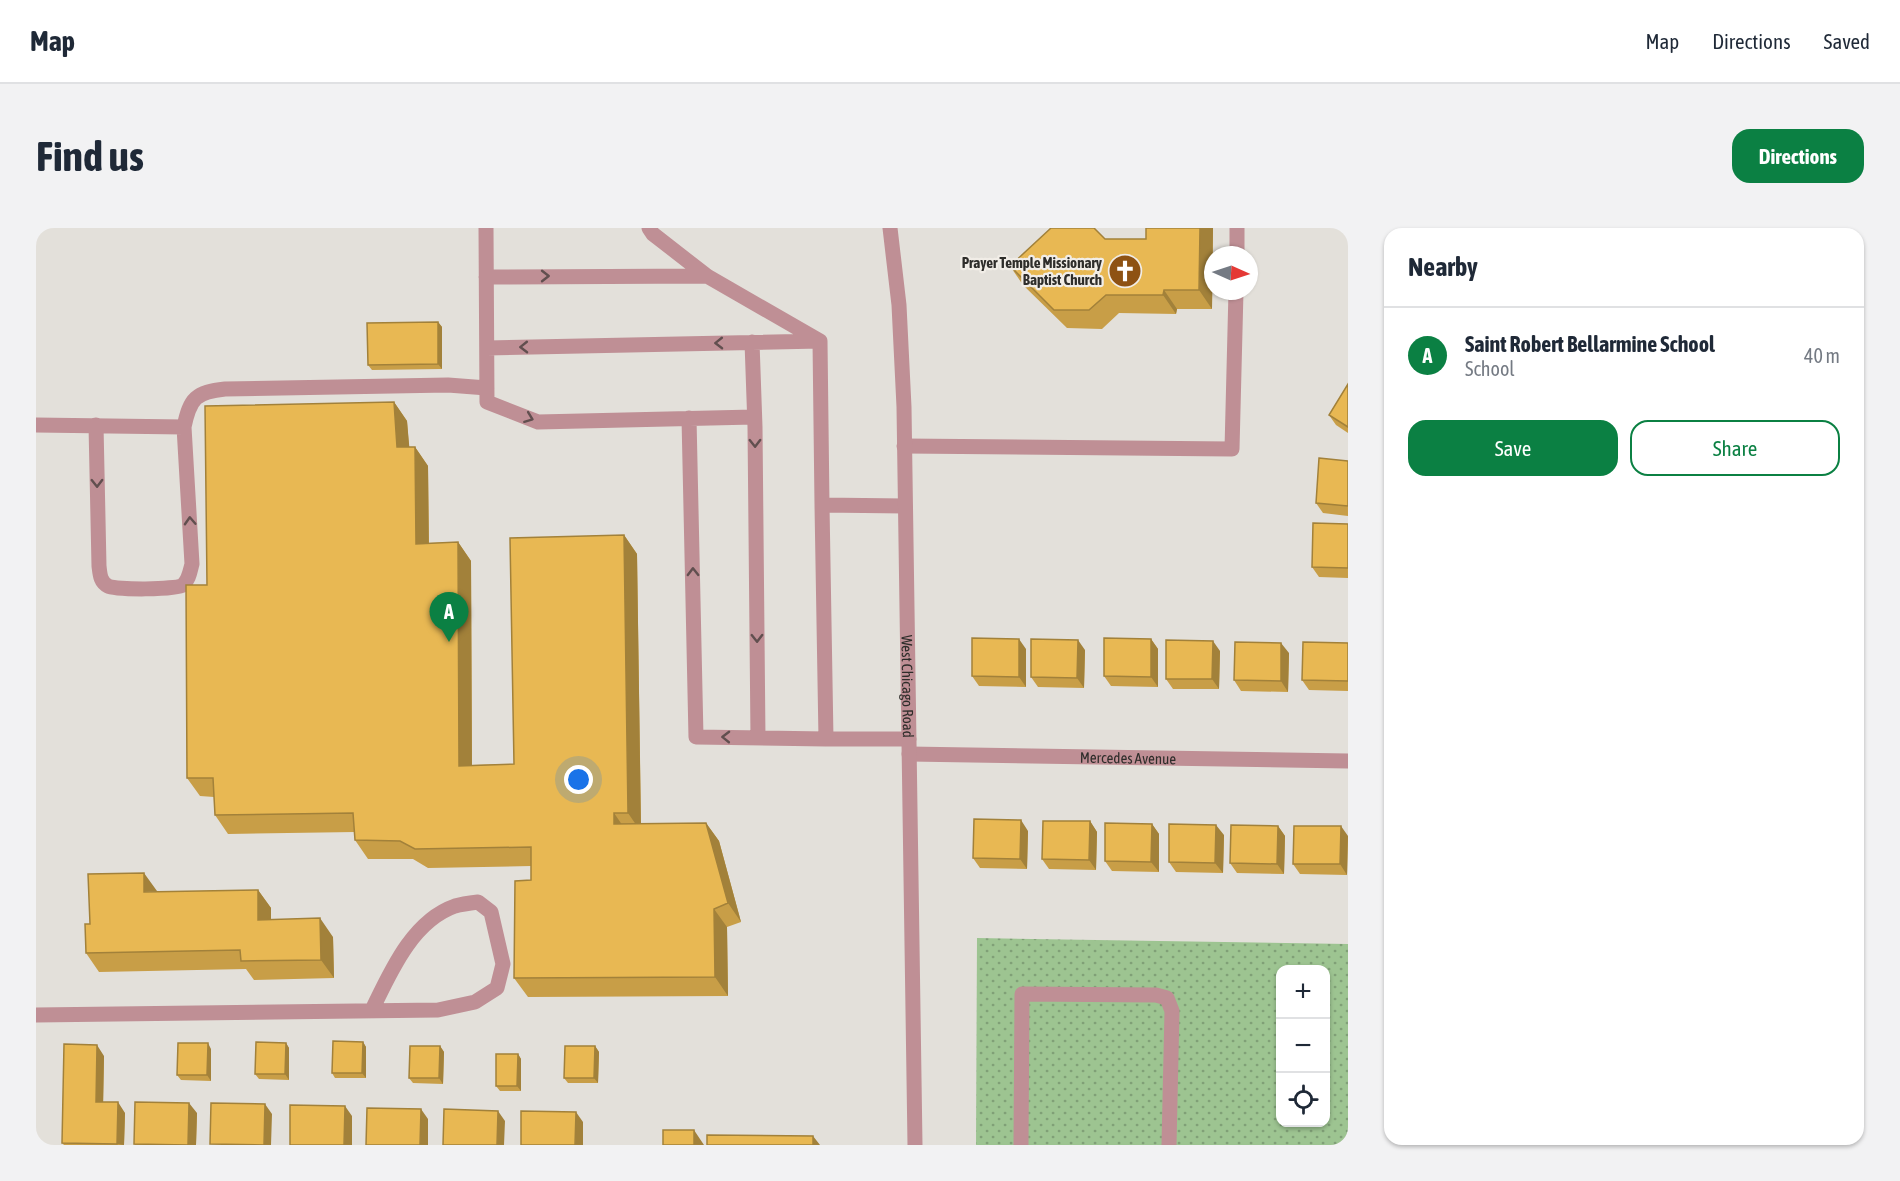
<!DOCTYPE html>
<html lang="en">
<head>
<meta charset="utf-8">
<style>
  body { margin:0; font-family:"Asap Condensed",sans-serif; background:#f2f2f3; color:#1f2937 }
  .controls { position:absolute; right:18px; bottom:18px; display:grid; overflow:hidden; border-radius:12px; box-shadow:0 2px 4px #0004 }
  .controls button { width:54px; height:54px; display:grid; place-items:center; padding:0; border:0; border-bottom:2px solid #e0e1e3; background:#fff; color:#1f2937; font:30px sans-serif }
  .compass { position:absolute; left:1168px; top:18px; width:54px; height:54px; border-radius:50%; background:#fff; box-shadow:0 2px 4px #0004; rotate:93deg }
  .you { position:absolute; left:543px; top:552px; width:21px; height:21px; margin:-15px; border:4px solid #fff; border-radius:50%; background:#1a73e8; box-shadow:0 0 0 9px #1a73e833 }
  .badge { display:grid; place-items:center; width:39px; height:39px; border-radius:50%; background:#0b8043; color:#fff; font-size:20px; font-weight:700 }
  .pin { position:absolute; translate:-50% -50px; filter:drop-shadow(0 2px 3px #0008) }
  .pin::after { content:''; position:absolute; top:32px; width:21px; height:18px; background:inherit; clip-path:polygon(0 0,100% 0,50% 100%) }
  .list { margin:0; padding:0; list-style:none }
  h2 { display:flex; justify-content:space-between; align-items:center; height:78px; margin:0; padding:0 24px; font-size:26px }
  h2 small { font-size:20px; font-weight:400; color:#747a83 }
  .list li { display:grid; grid-template-columns:39px 1fr auto; gap:18px; align-items:center; box-sizing:border-box; height:96px; padding:0 24px; border-top:2px solid #e0e1e3 }
  .list b { display:block; font-size:22px; white-space:nowrap }
  .list p { margin:0; font-size:20px; white-space:nowrap; color:#747a83 }
  .list em { font-size:20px; font-style:normal; color:#747a83 }
  .actions { display:flex; gap:12px; padding:18px 24px }
  .actions a { flex:1; padding:14px 0; border:2px solid #0b8043; border-radius:18px; text-align:center; font-size:21px; color:#0b8043 }
  .actions .main { background:#0b8043; color:#fff }
  .icon { flex:none; width:33px; height:33px; fill:none; stroke:currentColor; stroke-width:2; stroke-linecap:round; stroke-linejoin:round }
  .map { position:relative; flex:none; width:1312px; height:917px; overflow:hidden; border-radius:18px }
  header { display:flex; align-items:center; gap:36px; box-sizing:border-box; height:84px; padding:0 30px; background:#fff; border-bottom:2px solid #e0e1e3 }
  header strong { font-size:28px }
  nav { display:flex; gap:33px; margin-inline-start:auto; font-size:21px }
  .intro { display:flex; align-items:center; justify-content:space-between; box-sizing:border-box; height:144px; padding:0 36px }
  h1 { margin:0; font-size:42px }
  .button { padding:15px 27px; border-radius:18px; background:#0b8043; color:#fff; font-size:21px; font-weight:700 }
  main { display:flex; gap:36px; padding:0 36px }
  aside { flex:1; background:#fff; border-radius:18px; box-shadow:0 2px 4px #0004 }
  .map>svg:first-child { display:block }
</style>
</head>
<body>
<header>
<strong>Map</strong>
<nav><a>Map</a><a>Directions</a><a>Saved</a></nav>
</header>
<div class="intro"><h1>Find us</h1><a class="button">Directions</a></div>
<main>
<div class="map">
<svg width="1312" height="917" viewBox="0 0 1312 917">
  <defs>
    <pattern id="grass-dots" width="8" height="8" patternUnits="userSpaceOnUse" patternTransform="scale(1.5)"><rect width="8" height="8" fill="#9dc491"/><path d="M2 2h.1M6 6h.1" fill="none" stroke="#80a077" stroke-width="1.8" stroke-linecap="round"/></pattern>
  </defs>
  <rect width="100%" height="100%" fill="#e3e0da"/>
  <path fill="url(#grass-dots)" fill-rule="evenodd" d="M941 710 1312 716V917H940ZM1244 742H1290V894H1244Z"/>
  <g fill="none" stroke-linecap="round" stroke-linejoin="round">
    <path stroke="#bf8f95" stroke-width="15" d="M450 0 451 174 502 194 718 189
      M613 0 617 6 671 48 784 113 786 277 869 278
      M1201 27V0
      M450 49 671 48
      M716 114 719 199 722 510
      M451 120 784 113
      M653 190 660 509 790 511
      M0 197 148 199C154 170 160 164 189 161L412 157 451 160
      M60 197 63 338C64 346 64 354 72 358 79 362 140 362 147 357 153 352 154 343 156 336L148 199
      M868 218 1196 221 1200 63
      M786 277 790 511H873
      M0 787 402 782 439 774 461 760 467 736 455 684 442 674C434 675 426 676 419 678 376 693 354 745 336 782
      M985 917 986 766 1120 767 1131 770 1136 783 1133 917"/>
    <path stroke="#bf8f95" stroke-width="15" id="s1" d="M873 526 1312 533"/>
    <path stroke="#bf8f95" stroke-width="15" id="s2" d="M854 0 863 77 868 179 879 917"/>
  </g>
  <path fill="#c89e47" d="M1110 0H1177L1176 81H1141L1140 86 1083 85 1066 101 1031 100 987 57 974 38 1069 11H1110Z
    M402 94 406 99V141L336 142 332 137Z
    M1312 156V205L1300 197 1293 187Z
    M358 174 371 193 373 219H379L392 238 393 315 422 314 435 333 436 537 478 536 588 307 601 326 605 596 670 595 683 613 705 694 691 699 692 768 492 769 478 750 495 652V638L392 640 377 631H332L319 612V604L192 606 179 587 178 569 164 568 151 550 171 357Z
    M1312 233V288L1287 285 1280 275Z
    M1312 296V350L1283 349 1276 339Z
    M1115 411 1122 421V459L1075 458 1068 448Z
    M1312 415V463L1273 462 1266 452Z
    M990 421V459L943 458 936 448Z
    M1049 422 1048 460 1002 459 995 449Z
    M1184 423 1183 461H1137L1130 451Z
    M1253 425 1252 464 1205 463 1198 452Z
    M1054 593 1061 604 1060 642 1013 641 1006 631Z
    M1116 596 1123 606V644L1076 643 1069 633Z
    M1242 598 1249 608 1248 646 1201 645 1194 635Z
    M992 603 991 641 944 640 937 630Z
    M1188 607 1187 645 1140 644 1133 634Z
    M1312 608 1311 647 1264 646 1257 636Z
    M222 662 235 680V692L297 709 298 750 218 752 210 741 63 744 50 725 54 696 121 664Z
    M327 814 330 819V850H299L296 845Z
    M250 815 253 820V852L223 851 219 846Z
    M404 818 408 824 407 856 377 855 373 850Z
    M559 818 563 824 562 855H532L528 850Z
    M175 821V853L145 852 141 847Z
    M482 826 485 831V863H464L460 858Z
    M68 828 67 874 89 885 88 917H28L26 915Z
    M161 885 160 917H99L98 916Z"/>
  <path fill="#a2813a" d="M1164 0H1177L1176 81 1163 62Z
    M1128 62 1141 81 1140 86 1127 67Z
    M402 94 406 99V141L402 136Z
    M358 174 371 193 375 238 361 219Z
    M379 219 392 238 393 335 380 316Z
    M588 307 601 326 605 604 592 585Z
    M422 314 435 333 436 557 423 538Z
    M983 411 990 421V459L983 449Z
    M1115 411 1122 421V459L1115 449Z
    M1042 412 1049 422 1048 460 1041 450Z
    M1177 413 1184 423 1183 461 1176 451Z
    M1245 415 1253 425 1252 464 1245 453Z
    M578 585 591 604 578 596Z
    M985 592 992 603 991 641 984 631Z
    M1054 593 1061 604 1060 642 1053 632Z
    M670 595 683 613 705 694 692 675Z
    M1116 596 1123 606V644L1115 634Z
    M1180 597 1188 607 1187 645 1179 635Z
    M1242 598 1249 608 1248 646 1241 636Z
    M1305 598 1312 608 1311 647 1304 636Z
    M108 645 121 663 108 664Z
    M222 662 235 680V710L222 692Z
    M678 681 691 699 692 768 679 749Z
    M284 690 297 709 298 750 285 732Z
    M327 814 330 819V850L326 845Z
    M172 815 175 821V853L171 847Z
    M250 815 253 820V852L249 846Z
    M61 817 68 828 67 884 60 874Z
    M404 818 408 824 407 856 403 850Z
    M559 818 563 824 562 855 558 850Z
    M482 826 485 831V863L481 858Z
    M82 874 89 885 88 917 81 916Z
    M153 875 161 885 160 917H152Z
    M229 876 236 886 235 917H228Z
    M309 878 316 888V917H308Z
    M385 881 392 891V917H384Z
    M462 883 469 893 468 917H461Z
    M540 884 547 894V917H539Z
    M658 902 668 917H658Z
    M777 908 784 917H777Z"/>
  <path fill="#e8b853" stroke="#a2813a" stroke-width="1.5" d="M1015 0H1058L1069 11H1110V0H1164L1163 62H1128L1127 67H1070L1053 82H1018L974 38Z
    M402 94V136L332 137 331 95Z
    M1312 156V199L1293 187Z
    M358 174 361 219H379L380 316 422 314 423 538 478 536 474 310 588 307 592 585H578V596L670 595 692 675 678 681 679 749 478 750 479 653 495 652V619L379 621 364 613 319 612 317 585 179 587 177 550H151L150 357H171L169 178Z
    M1283 230 1312 233V278L1280 275Z
    M1277 295 1312 296V340L1276 339Z
    M936 410 983 411V449L936 448Z
    M1068 410 1115 411V449L1068 448Z
    M995 411 1042 412 1041 450 995 449Z
    M1130 412 1177 413 1176 451H1130Z
    M1199 414 1245 415V453L1198 452Z
    M1267 414 1312 415V453L1266 452Z
    M938 591 985 592 984 631 937 630Z
    M1007 593H1054L1053 632 1006 631Z
    M1069 595 1116 596 1115 634 1069 633Z
    M1133 596 1180 597 1179 635 1133 634Z
    M1195 597 1242 598 1241 636 1194 635Z
    M1258 598H1305L1304 636H1257Z
    M108 645V664L222 662V692L284 690 285 732 205 733 204 722 50 725 49 696H54L52 646Z
    M297 813 327 814 326 845H296Z
    M220 814 250 815 249 846H219Z
    M142 815H172L171 847H141Z
    M28 816 61 817 60 874H82L81 916 26 915Z
    M374 818H404L403 850H373Z
    M529 818H559L558 850H528Z
    M460 826H482L481 858H460Z
    M99 874 153 875 152 917 98 916Z
    M175 875 229 876 228 917 174 916Z
    M254 877 309 878 308 917H254Z
    M331 880 385 881 384 917H330Z
    M408 881 462 883 461 917H407Z
    M485 883 540 884 539 917H485Z
    M627 902H658V917H627Z
    M671 907 777 908V917H671Z"/>
  <defs><path id="oneway-chevron" d="M-2-3.5L2.5 0L-2 3.5" fill="none" stroke-width="1.6" stroke-linecap="round" stroke-linejoin="round" transform="scale(1.5)"/></defs>
  <g stroke="#614f4f">
    <use href="#oneway-chevron" transform="translate(509 48)"/>
    <use href="#oneway-chevron" transform="translate(683 115) rotate(179)"/>
    <use href="#oneway-chevron" transform="translate(488 119) rotate(179)"/>
    <use href="#oneway-chevron" transform="translate(493 190) rotate(21)"/>
    <use href="#oneway-chevron" transform="translate(719 215) rotate(89)"/>
    <use href="#oneway-chevron" transform="translate(61 255) rotate(89)"/>
    <use href="#oneway-chevron" transform="translate(154 293) rotate(-93)"/>
    <use href="#oneway-chevron" transform="translate(657 344) rotate(-91)"/>
    <use href="#oneway-chevron" transform="translate(721 410) rotate(89)"/>
    <use href="#oneway-chevron" transform="translate(690 509) rotate(-179)"/>
  </g>
  <defs>
    <g id="church-disc" transform="scale(1.725)"><circle r="9.5" fill="#8e5213" stroke="#f1ede7"/><path d="M-1.2-6h2.4v3.5h3.3v2.4h-3.3V6h-2.4V-.1h-3.3v-2.4h3.3Z" fill="#fff"/></g>
  </defs>
  <g fill-rule="evenodd">
    <use href="#church-disc" x="1089" y="43"/>
  </g>
  <g text-anchor="middle" dominant-baseline="central" stroke-width="4.5" stroke-linejoin="round" paint-order="stroke">
    <g font-size="15" font-weight="bold" fill="#2e2d2a" stroke="#f1ede7" text-anchor="end">
      <text x="1066" y="34">Prayer Temple Missionary<tspan x="1066" dy="17">Baptist Church</tspan></text>
    </g>
    <g font-size="15" fill="#2e2d2a" stroke="#f1ede7">
      <text stroke="none"><textPath href="#s2" startOffset="459">West Chicago Road</textPath></text>
      <text stroke="none"><textPath href="#s1" startOffset="219">Mercedes Avenue</textPath></text>
    </g>
  </g>
</svg>
<div class="controls">
<button>+</button>
<button>−</button>
<button><svg class="icon" aria-label="locate" viewBox="0 0 24 24"><circle cx="12" cy="12" r="6"/><path d="M12 2v4M12 18v4M2 12h4M18 12h4"/></svg></button>
</div>
<svg class="compass" viewBox="-18 -18 36 36"><path d="M0-13l5 13h-10z" fill="#e53935"/><path d="M0 13l5-13h-10z" fill="#747a83"/></svg>
<div class="you"></div>
<div class="pin badge" style="left:413px;top:414px">A</div>
</div>
<aside>
<h2>Nearby<small></small></h2>
<ul class="list">
<li><span class="badge">A</span><div><b>Saint Robert Bellarmine School</b><p>School</p></div><em>40 m</em></li>
</ul>
<div class="actions"><a class="main">Save</a><a>Share</a></div>
</aside>
</main>
</body>
</html>
